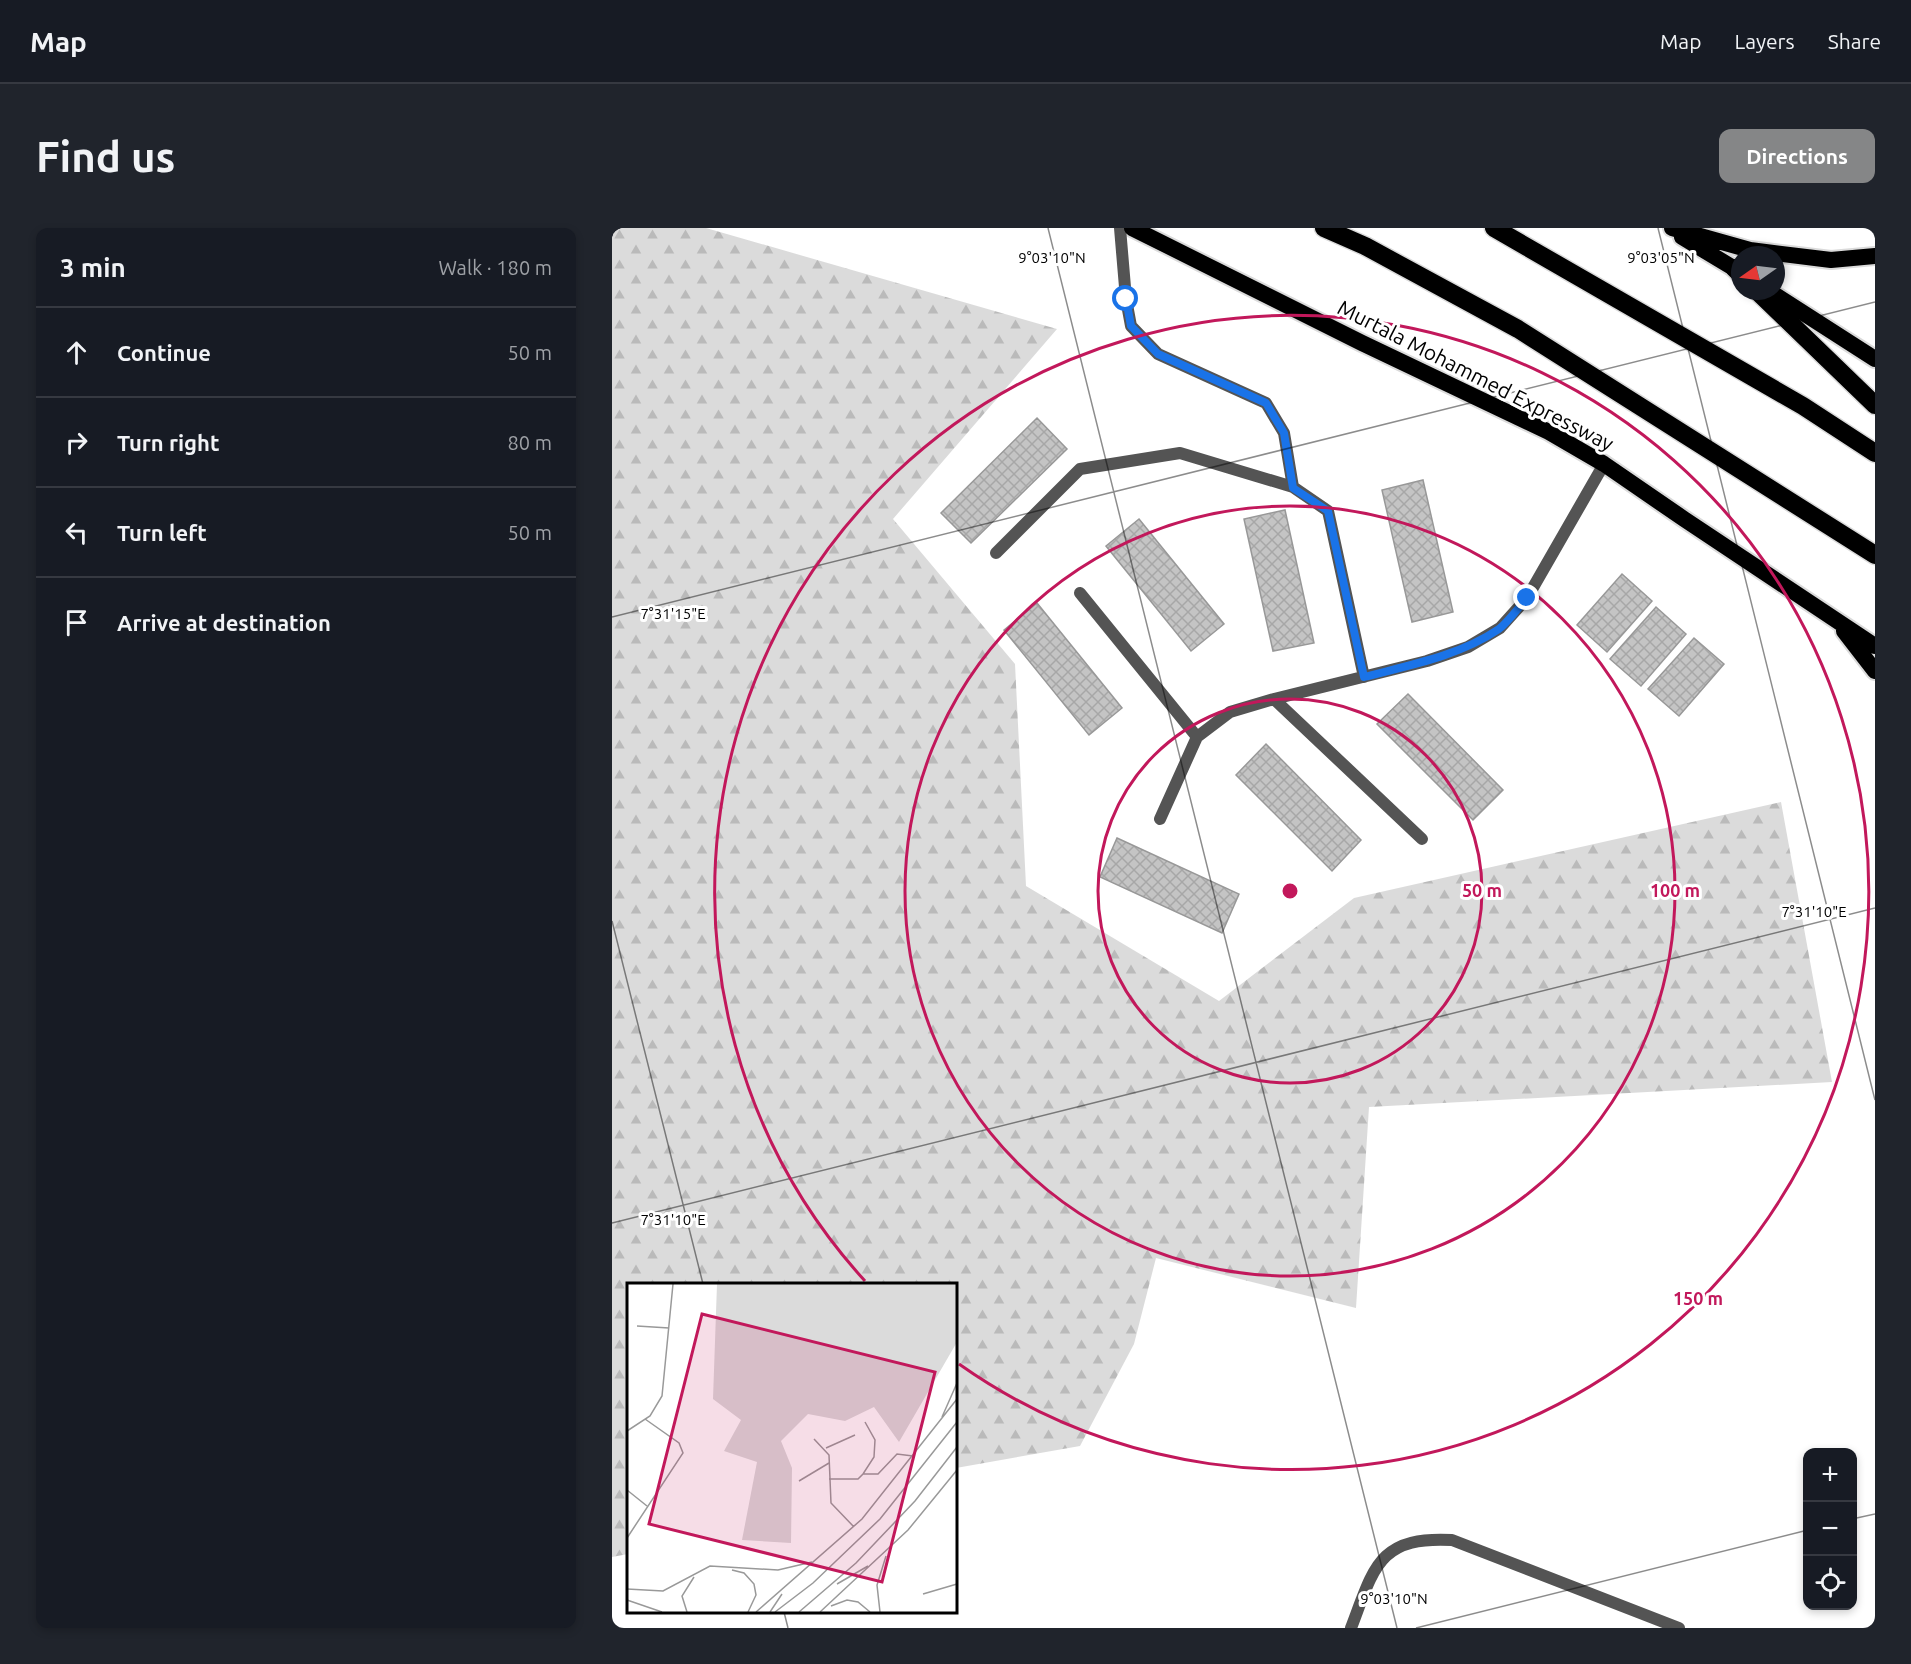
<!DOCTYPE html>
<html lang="en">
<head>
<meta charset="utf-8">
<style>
  body { margin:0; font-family:Ubuntu,sans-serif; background:#20242c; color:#f1f3f6 }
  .controls { position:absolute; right:18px; bottom:18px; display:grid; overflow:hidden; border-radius:12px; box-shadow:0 3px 9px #0003 }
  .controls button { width:54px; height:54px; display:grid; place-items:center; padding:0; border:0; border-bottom:2px solid #363941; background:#171b24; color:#f1f3f6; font:30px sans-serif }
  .compass { position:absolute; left:1119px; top:18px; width:54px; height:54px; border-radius:50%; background:#171b24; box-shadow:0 3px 9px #0003; rotate:256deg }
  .stop { position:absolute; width:18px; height:18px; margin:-14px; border:4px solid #1a73e8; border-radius:50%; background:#fff }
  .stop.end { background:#1a73e8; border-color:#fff; box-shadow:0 2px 6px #0008 }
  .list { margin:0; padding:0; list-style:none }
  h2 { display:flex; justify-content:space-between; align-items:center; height:78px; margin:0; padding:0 24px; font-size:26px }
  h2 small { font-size:20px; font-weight:400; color:#9ea1a6 }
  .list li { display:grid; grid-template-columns:39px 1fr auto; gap:18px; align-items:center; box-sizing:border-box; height:90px; padding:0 24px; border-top:2px solid #363941 }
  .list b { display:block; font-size:22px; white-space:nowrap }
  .list em { font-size:20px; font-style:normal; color:#9ea1a6 }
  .icon { flex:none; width:33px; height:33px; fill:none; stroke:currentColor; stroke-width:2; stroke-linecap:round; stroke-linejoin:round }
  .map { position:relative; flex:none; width:1263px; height:1400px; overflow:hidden; border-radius:12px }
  header { display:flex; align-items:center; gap:36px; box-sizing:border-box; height:84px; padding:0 30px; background:#171b24; border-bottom:2px solid #363941 }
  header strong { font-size:28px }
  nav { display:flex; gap:33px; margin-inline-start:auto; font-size:21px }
  .intro { display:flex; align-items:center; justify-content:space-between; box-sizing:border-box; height:144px; padding:0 36px }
  h1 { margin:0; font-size:42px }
  .button { padding:15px 27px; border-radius:12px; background:#858687; color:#fff; font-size:21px; font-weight:700 }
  main { display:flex; gap:36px; padding:0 36px }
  aside { flex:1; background:#171b24; border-radius:12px; box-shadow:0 3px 9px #0003 }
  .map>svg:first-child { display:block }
</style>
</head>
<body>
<header>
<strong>Map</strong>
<nav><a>Map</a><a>Layers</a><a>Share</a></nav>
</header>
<div class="intro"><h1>Find us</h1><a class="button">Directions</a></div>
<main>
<aside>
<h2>3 min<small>Walk · 180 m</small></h2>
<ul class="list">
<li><svg class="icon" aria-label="ahead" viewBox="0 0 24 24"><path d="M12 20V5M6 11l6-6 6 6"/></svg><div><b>Continue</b></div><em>50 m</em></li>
<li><svg class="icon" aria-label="right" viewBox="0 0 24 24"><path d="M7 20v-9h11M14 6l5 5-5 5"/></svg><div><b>Turn right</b></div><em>80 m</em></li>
<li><svg class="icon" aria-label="left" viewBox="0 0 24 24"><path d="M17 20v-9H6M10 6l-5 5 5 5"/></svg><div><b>Turn left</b></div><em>50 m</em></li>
<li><svg class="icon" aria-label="arrive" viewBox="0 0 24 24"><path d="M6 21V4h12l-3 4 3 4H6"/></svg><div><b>Arrive at destination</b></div></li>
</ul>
</aside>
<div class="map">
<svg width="1263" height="1400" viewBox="0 0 1263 1400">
  <defs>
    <pattern id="forest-firs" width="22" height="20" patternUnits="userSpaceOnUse" patternTransform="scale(1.5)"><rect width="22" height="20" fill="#dbdbdb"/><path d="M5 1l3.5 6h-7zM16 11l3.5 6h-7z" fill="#bababa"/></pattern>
    <pattern id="building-cross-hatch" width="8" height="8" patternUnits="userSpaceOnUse" patternTransform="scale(1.5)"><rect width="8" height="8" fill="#c4c4c4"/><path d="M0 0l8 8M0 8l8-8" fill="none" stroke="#a7a7a7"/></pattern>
  </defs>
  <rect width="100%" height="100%" fill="#fff"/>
  <path fill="url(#forest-firs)" d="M0 0H94L445 101 281 291 403 436 414 658 607 773 742 670 1169 574 1220 854 757 879 744 1080 544 1030 522 1116 468 1218 344 1240V1056H16V1326L0 1329Z"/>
  <path fill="url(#building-cross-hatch)" stroke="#989898" stroke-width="1.5" d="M425 190 455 221 359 315 329 285Z
    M811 252 841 384 800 394 770 262Z
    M673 282 702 415 661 423 632 291Z
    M527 291 612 396 579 423 494 318Z
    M1010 346 1040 373 995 424 965 397Z
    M425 375 510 480 477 507 392 402Z
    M1044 379 1074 406 1029 458 998 431Z
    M1082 410 1112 436 1067 488 1036 461Z
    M796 466 891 562 861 592 765 496Z
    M654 516 749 612 720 643 624 547Z
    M505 610 627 666 610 705 488 649Z"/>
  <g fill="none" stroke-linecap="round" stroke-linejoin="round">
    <g stroke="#dbdbdb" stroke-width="20">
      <path id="trunk" d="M520 0 750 115 937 204 992 236 1072 291 1263 418
        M1060 0 1138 22 1219 32 1263 28
        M1070 9 1128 44
        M1157 63 1263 131
        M1232 403 1263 443"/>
    </g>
    <g stroke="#dbdbdb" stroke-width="21">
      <path id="motorway" d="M712 0 753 18 906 101 1263 327
        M882 0 1191 178 1263 225
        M1122 40 1128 46
        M1145 63 1263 177"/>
    </g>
    <path stroke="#545454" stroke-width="12" d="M508 0 514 71 519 98 546 126 654 175 672 205 681 259
      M384 325 468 241 568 225 681 259 716 283 752 449
      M468 365 585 509
      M662 471 810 611
      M548 591 585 509 618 484 662 471 815 433 856 419 888 400 915 370 992 236"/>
    <path stroke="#545454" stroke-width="12" d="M739 1400C762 1340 766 1308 840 1312L1067 1400"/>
    <use href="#trunk" stroke="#000" stroke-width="16"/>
    <use href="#motorway" stroke="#000" stroke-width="18"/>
  </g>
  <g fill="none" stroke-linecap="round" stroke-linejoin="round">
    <path stroke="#1a73e8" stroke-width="8" d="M514 71 519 98 546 126 654 175 672 205 681 260 716 283 752 449C798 437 847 428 887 401 897 393 906 380 915 370"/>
  </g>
  <path fill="none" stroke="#000" stroke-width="1.5" stroke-opacity="0.45" d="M436 0 785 1400M1046 0 1263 872M0 389 1263 74M0 693 91 1056M0 995 1263 680M1240 1291 1263 1286M172 1384 176 1400M804 1400 1196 1302"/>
  <g fill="none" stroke="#c2185b" stroke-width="3">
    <circle cx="678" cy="663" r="192"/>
    <circle cx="678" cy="663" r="385"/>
    <path d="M253 1053A577 577 0 1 1 347 1136"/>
  </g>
  <g text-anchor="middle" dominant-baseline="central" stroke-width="6" stroke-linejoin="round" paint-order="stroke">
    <g font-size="21" fill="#000" stroke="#fff">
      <text transform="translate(864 147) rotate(27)">Murtala Mohammed Expressway</text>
    </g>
  </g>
  <g transform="translate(15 1055)">
    <rect width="330" height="330" fill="#fff"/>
    <path d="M90 1H330V59L272 159 247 124 218 138 181 131 154 158 165 185 164 260 115 257 130 179 97 168 114 137 86 116Z" fill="#dbdbdb"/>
    <path fill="none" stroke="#999" stroke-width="1.5" d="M10 43 42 45M315 134 330 100M0 148 23 133 35 113 46 1M187 156 202 172 204 220 227 244M199 165 228 152M236 191H251L270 171 286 173M202 196H231L236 191 247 174 248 157 238 139M172 198 202 180M0 207 20 223M0 255 56 170 52 160 18 136M105 287 117 290 127 301 129 312 121 329M210 301 241 283M0 306 36 308 83 283 151 287 185 279M296 311 330 301M0 317 35 329M204 323 220 317 231 319 243 329M60 329 55 313 67 294M129 329 235 236 330 116M143 329 155 311M148 329 186 300 253 236 330 139M172 329 229 280 288 218 330 164M193 329 281 247 330 187M253 329 250 302 259 273"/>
    <path fill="#c2185b" fill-opacity="0.15" stroke="#c2185b" stroke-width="3" d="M75 31 308 89 255 299 22 241Z"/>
    <rect width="330" height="330" fill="none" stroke="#000" stroke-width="3"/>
  </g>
  <g font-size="15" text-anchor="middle" fill="#000" stroke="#fff" stroke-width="6" stroke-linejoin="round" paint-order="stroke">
    <text x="440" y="35">9°03'10"N</text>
    <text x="1049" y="35">9°03'05"N</text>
    <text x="61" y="391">7°31'15"E</text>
    <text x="1202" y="689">7°31'10"E</text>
    <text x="61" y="997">7°31'10"E</text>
    <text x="782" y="1376">9°03'10"N</text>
  </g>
  <circle cx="678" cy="663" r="9" fill="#c2185b" stroke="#fff" stroke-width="3"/>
  <g font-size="18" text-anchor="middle" font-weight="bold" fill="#c2185b" stroke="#fff" stroke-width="6" stroke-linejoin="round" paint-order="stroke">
    <text x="870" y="669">50 m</text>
    <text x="1063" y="669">100 m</text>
    <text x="1086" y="1077">150 m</text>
  </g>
</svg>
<div class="controls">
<button>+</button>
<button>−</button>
<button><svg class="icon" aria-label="locate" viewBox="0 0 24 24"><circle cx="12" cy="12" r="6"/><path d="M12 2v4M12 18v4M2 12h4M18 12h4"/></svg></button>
</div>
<svg class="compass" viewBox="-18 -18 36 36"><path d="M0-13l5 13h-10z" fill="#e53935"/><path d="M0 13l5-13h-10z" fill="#9ea1a6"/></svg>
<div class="stop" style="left:514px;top:71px"></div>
<div class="stop end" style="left:915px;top:370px"></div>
</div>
</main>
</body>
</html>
